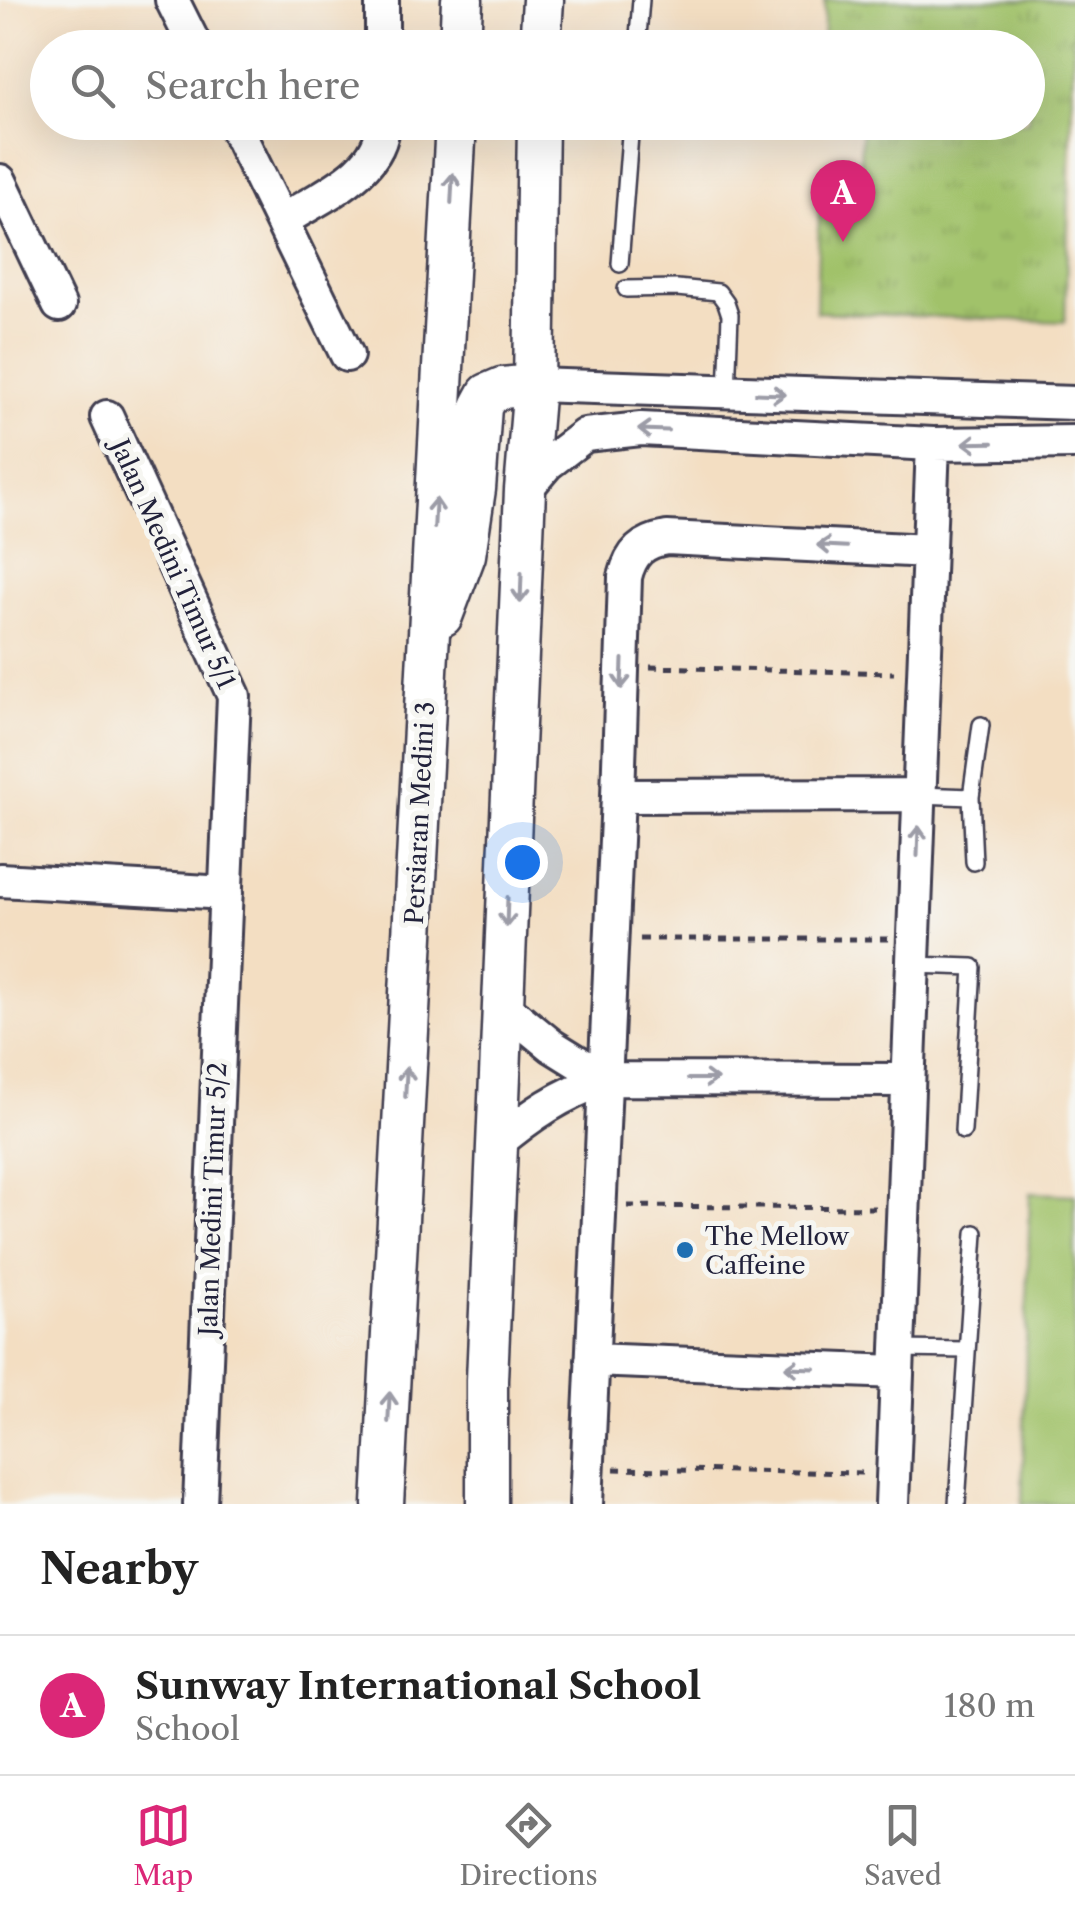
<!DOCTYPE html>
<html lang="en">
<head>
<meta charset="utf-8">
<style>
  body { margin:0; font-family:"Libre Caslon Text",serif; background:#f6f6f6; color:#222 }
  .you { position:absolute; left:522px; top:862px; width:35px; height:35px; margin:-25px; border:8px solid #fff; border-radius:50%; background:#1a73e8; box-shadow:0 0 0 15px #1a73e833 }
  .badge { display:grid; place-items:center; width:65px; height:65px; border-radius:50%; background:#db2777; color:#fff; font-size:32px; font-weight:700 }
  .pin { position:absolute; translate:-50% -82px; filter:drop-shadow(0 2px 5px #0008) }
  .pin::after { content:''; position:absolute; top:52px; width:35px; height:30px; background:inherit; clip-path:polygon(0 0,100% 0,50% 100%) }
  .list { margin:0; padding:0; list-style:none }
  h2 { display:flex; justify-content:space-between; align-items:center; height:130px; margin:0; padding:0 40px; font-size:42px }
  h2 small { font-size:32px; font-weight:400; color:#767676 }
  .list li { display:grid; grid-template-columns:65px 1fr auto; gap:30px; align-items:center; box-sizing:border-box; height:140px; padding:0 40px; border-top:2px solid #e0e0e0 }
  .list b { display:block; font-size:38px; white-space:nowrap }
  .list p { margin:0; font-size:32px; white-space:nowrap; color:#767676 }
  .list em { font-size:32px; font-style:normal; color:#767676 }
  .icon { flex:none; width:55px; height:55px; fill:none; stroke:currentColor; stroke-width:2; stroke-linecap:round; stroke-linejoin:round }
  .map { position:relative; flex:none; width:1075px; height:1504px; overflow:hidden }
  .search { position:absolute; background:#fff; box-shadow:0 10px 40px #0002; left:30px; right:30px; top:30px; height:110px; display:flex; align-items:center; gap:25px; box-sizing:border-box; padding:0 35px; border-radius:55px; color:#767676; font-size:38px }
  .sheet { height:270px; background:#fff }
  nav { display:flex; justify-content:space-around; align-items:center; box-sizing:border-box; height:140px; border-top:2px solid #e0e0e0; background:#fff; font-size:28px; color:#767676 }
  nav a { display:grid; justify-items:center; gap:5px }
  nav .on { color:#db2777 }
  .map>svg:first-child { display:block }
</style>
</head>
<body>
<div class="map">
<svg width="1075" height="1504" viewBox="0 0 1075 1504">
  <defs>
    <pattern id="grass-tufts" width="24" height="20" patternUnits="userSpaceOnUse" patternTransform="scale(2.5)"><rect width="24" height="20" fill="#a1c26a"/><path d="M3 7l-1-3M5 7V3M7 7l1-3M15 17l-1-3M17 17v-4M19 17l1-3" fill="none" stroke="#8aa65d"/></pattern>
  </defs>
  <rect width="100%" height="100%" fill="#f6f6f2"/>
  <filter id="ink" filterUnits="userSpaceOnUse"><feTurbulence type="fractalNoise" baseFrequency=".01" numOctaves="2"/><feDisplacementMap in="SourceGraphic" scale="20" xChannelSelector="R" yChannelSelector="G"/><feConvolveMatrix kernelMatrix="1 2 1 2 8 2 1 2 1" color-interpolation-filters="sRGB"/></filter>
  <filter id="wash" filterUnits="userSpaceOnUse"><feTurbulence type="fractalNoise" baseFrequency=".0048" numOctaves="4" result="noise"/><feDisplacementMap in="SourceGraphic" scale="40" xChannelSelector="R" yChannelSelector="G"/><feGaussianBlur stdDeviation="2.25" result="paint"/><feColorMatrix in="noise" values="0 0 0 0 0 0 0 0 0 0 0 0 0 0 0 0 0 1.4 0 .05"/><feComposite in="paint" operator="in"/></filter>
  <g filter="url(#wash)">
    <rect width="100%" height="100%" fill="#f3dec2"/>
    <path fill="url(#grass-tufts)" stroke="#627252" stroke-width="2.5" d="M825 0H1075L1065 322 816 312 820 186 859 187 862 123 1028 122V48L823 47Z"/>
    <path fill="#a1c26a" stroke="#627252" stroke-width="2.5" d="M1030 1193 1075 1195V1504H1022Z"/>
  </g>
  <g filter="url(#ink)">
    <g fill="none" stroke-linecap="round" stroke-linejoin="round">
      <g stroke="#413e4f" stroke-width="20">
        <path id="service" d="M637 48 641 0
          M620 264 631 122
          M626 289 677 288 718 292 726 303 730 315 727 393
          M920 795 971 797
          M974 862 971 797 981 725
          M913 965 973 967 963 1131
          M898 1349 966 1350
          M957 1504 975 1233"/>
      </g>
      <g stroke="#413e4f" stroke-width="38">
        <path id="minor" d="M172 0 196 48
          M382 0V48
          M233 122 347 355
          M0 181 59 305
          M282 221C318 197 383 173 383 122
          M534 385 1075 403
          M107 417 234 696 200 1504
          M525 490 547 464 585 435 641 429 933 444 1075 442
          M618 796 920 795
          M0 880 226 893
          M503 1006 552 1046 605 1079
          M496 1144C532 1114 560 1095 605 1079L908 1080
          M592 1360 897 1372
          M586 1504 618 796 625 577C631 553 642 542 667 538L929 551
          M892 1504 933 444"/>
      </g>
      <g stroke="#413e4f" stroke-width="45">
        <path id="tertiary" d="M460 48 462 0
          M540 48 543 0
          M442 616 465 555 475 489 481 407 488 394 502 388 534 385
          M383 1504 456 122
          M487 1504V1380L525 490 534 385 538 122"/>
      </g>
      <path stroke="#413e4f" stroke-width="5" stroke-dasharray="8 8" stroke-linecap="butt" d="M650 667 894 673
        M640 939H889
        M627 1206 876 1208
        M614 1469 863 1473"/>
      <use href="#service" stroke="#fff" stroke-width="15"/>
      <use href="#minor" stroke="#fff" stroke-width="32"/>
      <use href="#tertiary" stroke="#fff" stroke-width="40"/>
    </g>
    <defs><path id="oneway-shaft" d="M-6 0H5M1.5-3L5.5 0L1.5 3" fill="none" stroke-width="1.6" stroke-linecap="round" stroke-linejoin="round" transform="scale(2.5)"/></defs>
    <g stroke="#9c9ca7">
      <use href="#oneway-shaft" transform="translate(452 188) rotate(-87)"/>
      <use href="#oneway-shaft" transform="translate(771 394) rotate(2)"/>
      <use href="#oneway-shaft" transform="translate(653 430) rotate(-178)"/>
      <use href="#oneway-shaft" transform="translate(978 443) rotate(179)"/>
      <use href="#oneway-shaft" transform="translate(435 513) rotate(-87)"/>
      <use href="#oneway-shaft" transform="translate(832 546) rotate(-177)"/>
      <use href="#oneway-shaft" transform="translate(521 588) rotate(92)"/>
      <use href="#oneway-shaft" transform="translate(622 674) rotate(92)"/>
      <use href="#oneway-shaft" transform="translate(918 841) rotate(-88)"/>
      <use href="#oneway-shaft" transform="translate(507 912) rotate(92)"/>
      <use href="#oneway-shaft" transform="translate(703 1079)"/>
      <use href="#oneway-shaft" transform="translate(406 1082) rotate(-87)"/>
      <use href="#oneway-shaft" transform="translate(800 1368) rotate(-178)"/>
      <use href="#oneway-shaft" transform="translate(389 1407) rotate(-87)"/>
    </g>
  </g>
  <circle fill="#1f6fb2" stroke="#f6f6f2" stroke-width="4" cx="685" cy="1250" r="10"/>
  <g text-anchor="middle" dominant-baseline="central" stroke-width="10" stroke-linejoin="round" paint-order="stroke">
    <g font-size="25" fill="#22223b" stroke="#f6f6f2">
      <text transform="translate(173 564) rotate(66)">Jalan Medini Timur 5/1</text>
      <text transform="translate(420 813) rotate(-87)">Persiaran Medini 3</text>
      <text transform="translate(213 1199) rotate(-88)">Jalan Medini Timur 5/2</text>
    </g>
    <g font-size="25" fill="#22223b" stroke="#f6f6f2" text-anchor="start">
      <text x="705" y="1236">The Mellow<tspan x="705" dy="29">Caffeine</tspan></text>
    </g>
  </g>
</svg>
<div class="you"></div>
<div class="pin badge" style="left:843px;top:242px">A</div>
<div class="search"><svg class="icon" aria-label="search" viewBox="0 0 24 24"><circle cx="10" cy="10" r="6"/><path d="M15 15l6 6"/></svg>Search here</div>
</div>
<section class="sheet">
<h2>Nearby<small></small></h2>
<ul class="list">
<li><span class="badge">A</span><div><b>Sunway International School</b><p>School</p></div><em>180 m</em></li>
</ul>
</section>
<nav>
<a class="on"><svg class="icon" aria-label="map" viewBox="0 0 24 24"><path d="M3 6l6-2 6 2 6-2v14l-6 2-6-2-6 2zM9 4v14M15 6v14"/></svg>Map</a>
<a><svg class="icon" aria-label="directions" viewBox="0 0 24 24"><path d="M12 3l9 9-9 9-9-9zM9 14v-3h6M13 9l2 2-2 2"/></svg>Directions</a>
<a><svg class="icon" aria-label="saved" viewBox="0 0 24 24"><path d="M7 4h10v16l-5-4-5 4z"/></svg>Saved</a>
</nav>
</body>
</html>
